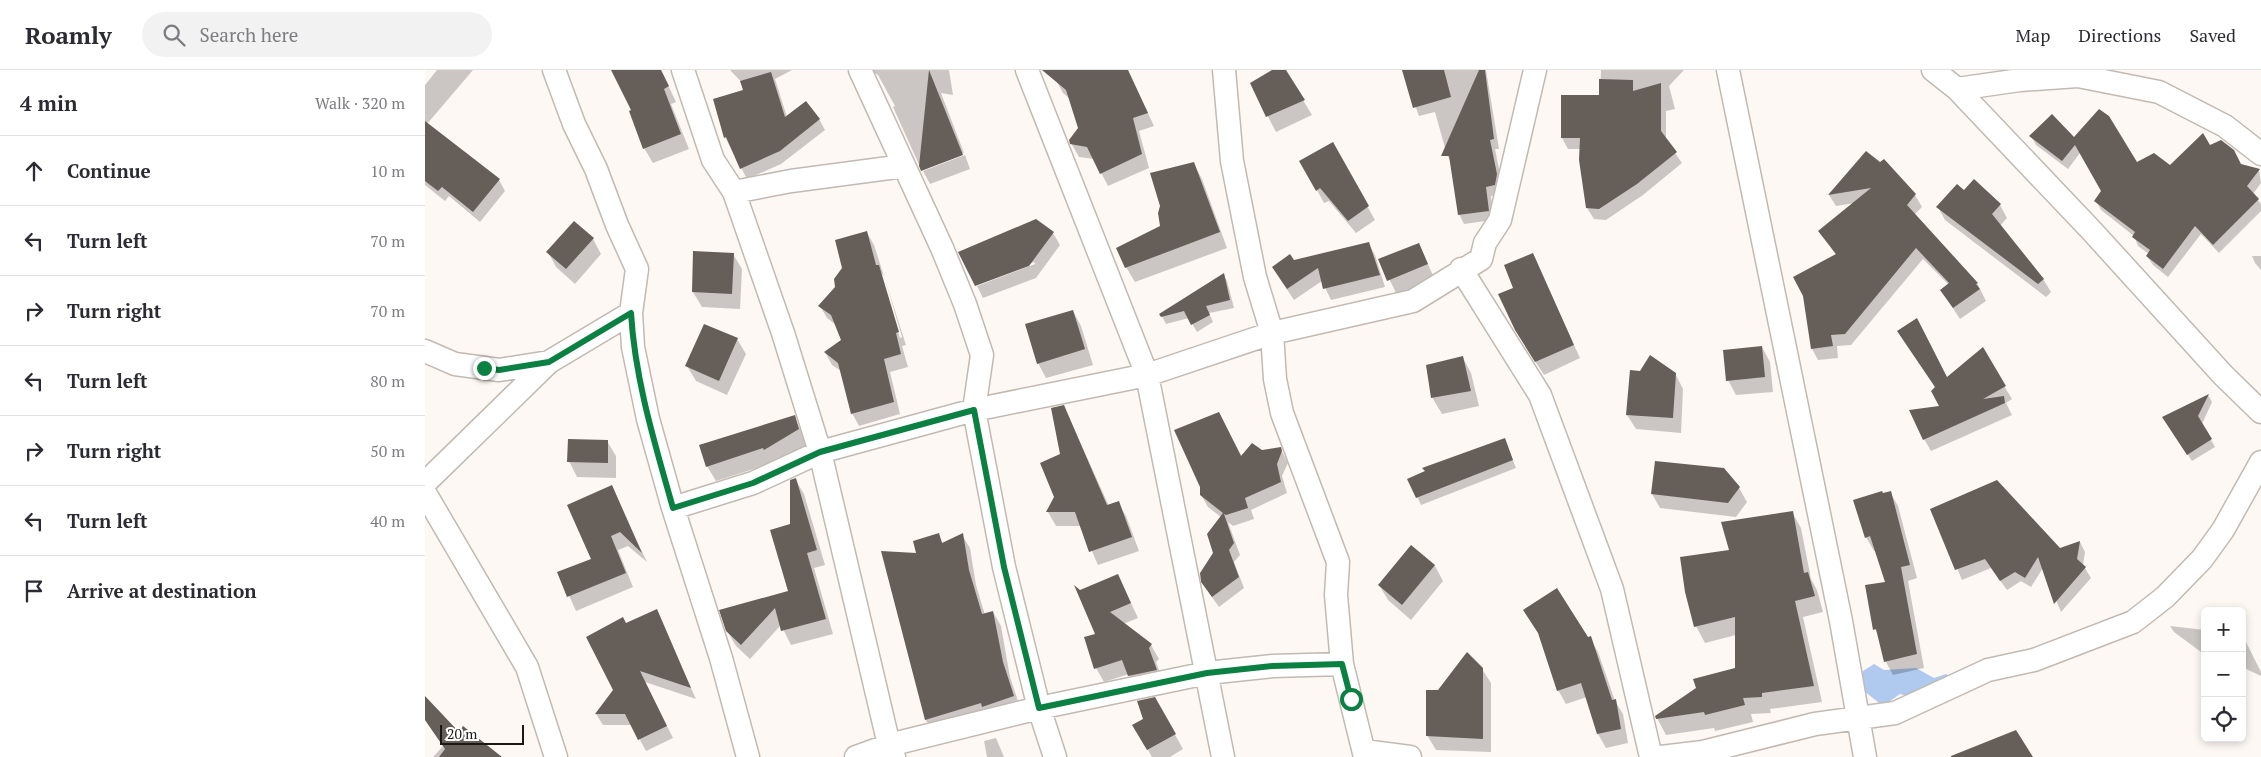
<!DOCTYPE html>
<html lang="en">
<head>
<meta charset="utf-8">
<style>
  body { margin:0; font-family:"PT Serif",serif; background:#f2f2f3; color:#2b2b33 }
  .controls { position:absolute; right:15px; bottom:15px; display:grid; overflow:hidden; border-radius:8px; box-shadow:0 2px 8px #0003 }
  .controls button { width:45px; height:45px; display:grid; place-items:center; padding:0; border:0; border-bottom:1px solid #e1e1e2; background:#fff; color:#2b2b33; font:25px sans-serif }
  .scale { position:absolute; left:15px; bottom:12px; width:84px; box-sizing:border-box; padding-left:5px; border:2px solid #1a1715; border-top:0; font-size:14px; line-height:18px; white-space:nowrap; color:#1a1715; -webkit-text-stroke:4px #fff; paint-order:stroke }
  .stop { position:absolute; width:15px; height:15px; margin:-11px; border:4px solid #0b8043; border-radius:50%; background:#fff }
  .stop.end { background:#0b8043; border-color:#fff; box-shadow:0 1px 5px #0008 }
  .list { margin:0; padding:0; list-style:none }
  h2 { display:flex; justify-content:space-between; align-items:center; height:65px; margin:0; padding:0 20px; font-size:21px }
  h2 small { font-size:16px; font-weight:400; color:#7c7c81 }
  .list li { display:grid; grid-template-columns:32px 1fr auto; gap:15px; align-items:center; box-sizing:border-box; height:70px; padding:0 20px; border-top:1px solid #e1e1e2 }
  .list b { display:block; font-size:19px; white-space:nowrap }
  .list em { font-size:16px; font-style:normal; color:#7c7c81 }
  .icon { flex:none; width:28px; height:28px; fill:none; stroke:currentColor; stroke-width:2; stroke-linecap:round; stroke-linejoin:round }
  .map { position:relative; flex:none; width:1836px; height:687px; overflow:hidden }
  header { display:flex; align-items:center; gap:30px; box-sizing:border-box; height:70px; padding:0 25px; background:#fff; border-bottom:1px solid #e1e1e2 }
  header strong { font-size:24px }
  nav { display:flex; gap:28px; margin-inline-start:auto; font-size:18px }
  .search { width:350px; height:45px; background:#f2f2f3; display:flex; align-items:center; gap:12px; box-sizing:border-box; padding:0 18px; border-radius:28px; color:#7c7c81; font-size:19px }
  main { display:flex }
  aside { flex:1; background:#fff }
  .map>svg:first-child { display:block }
</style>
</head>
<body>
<header>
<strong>Roamly</strong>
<div class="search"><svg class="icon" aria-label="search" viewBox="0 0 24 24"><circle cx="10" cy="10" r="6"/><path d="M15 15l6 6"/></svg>Search here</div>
<nav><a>Map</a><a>Directions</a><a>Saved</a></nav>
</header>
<main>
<aside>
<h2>4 min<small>Walk · 320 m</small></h2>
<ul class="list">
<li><svg class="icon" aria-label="ahead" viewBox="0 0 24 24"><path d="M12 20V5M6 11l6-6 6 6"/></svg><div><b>Continue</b></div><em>10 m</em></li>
<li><svg class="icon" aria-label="left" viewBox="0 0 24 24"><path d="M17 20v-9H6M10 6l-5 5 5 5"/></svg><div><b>Turn left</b></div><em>70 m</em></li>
<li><svg class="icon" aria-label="right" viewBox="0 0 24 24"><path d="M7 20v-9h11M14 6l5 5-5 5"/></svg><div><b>Turn right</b></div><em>70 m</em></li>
<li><svg class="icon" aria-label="left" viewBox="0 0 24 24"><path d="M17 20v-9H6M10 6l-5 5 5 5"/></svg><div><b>Turn left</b></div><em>80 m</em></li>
<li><svg class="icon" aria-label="right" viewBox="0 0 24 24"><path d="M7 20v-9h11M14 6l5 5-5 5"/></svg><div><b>Turn right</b></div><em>50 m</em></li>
<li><svg class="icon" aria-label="left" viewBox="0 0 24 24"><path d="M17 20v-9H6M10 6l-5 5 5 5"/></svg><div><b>Turn left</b></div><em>40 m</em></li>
<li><svg class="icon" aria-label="arrive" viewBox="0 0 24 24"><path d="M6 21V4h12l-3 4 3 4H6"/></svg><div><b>Arrive at destination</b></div></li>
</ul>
</aside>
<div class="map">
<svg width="1836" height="687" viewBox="0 0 1836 687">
  <rect width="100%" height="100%" fill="#fef8f4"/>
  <path fill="#afc9ef" d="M1449 594 1459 600 1491 598 1509 608 1521 604 1531 610 1493 629 1475 624 1458 636 1434 617 1438 601Z"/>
  <path fill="#0003" fill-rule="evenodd" d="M12 0H48L2 54 0 52V15Z
    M196 0H236L251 32 246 34 264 79 228 93 219 78Z
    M305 0H367L350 9 362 47 394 49 400 60 356 94 322 109 300 67 324 20Z
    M445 0H524L528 25 516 23 539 83 496 99 468 37 470 36 453 5Z
    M639 0H703L729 56 714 61 724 98 683 116 669 89 654 87 646 73 654 58 645 29 638 23 631 10Z
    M850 0H860L887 45 851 62 826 14Z
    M977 0H1061L1074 79H1070L1077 114 1075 124 1066 126 1068 150 1039 154 1034 144 1027 94 1022 85 1010 42 994 46Z
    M1176 0H1259L1244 16 1250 39 1241 41V70L1257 93 1218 125 1181 150 1169 149 1162 138 1156 79H1143L1137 68 1175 26Z
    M0 57 74 110 80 121 55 152 24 126 20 131 0 115Z
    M1606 66 1649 69 1711 94 1746 97 1785 77 1816 95 1834 100 1836 113 1828 124 1836 134V141L1794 183 1776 164 1743 207 1728 195 1722 186 1724 184 1713 176 1709 166 1676 140 1671 131 1678 122 1655 83 1643 99 1611 75Z
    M907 74 950 150 931 163 904 131 899 133 892 120Z
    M1441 82 1490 125 1497 137 1489 145 1552 213 1561 231 1535 249 1516 220 1524 215 1498 189 1426 275 1412 276 1413 288 1393 290 1387 279 1379 225 1411 185 1395 162 1430 133 1411 136 1404 125Z
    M540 85 545 99 505 114 498 101Z
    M769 94 777 109 802 178 710 212 701 197 736 157Z
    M1539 122 1575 135 1582 148 1575 156 1618 209 1626 222 1621 227 1520 150 1513 137Z
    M442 163 449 175 481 275 477 276 483 297 465 302 475 344 434 356 427 343 416 301 407 295 400 282 417 271 411 255 402 248 395 236 411 218ZM455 202 459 206 477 267 475 268Z
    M628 163 635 175 611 208 558 228 552 216 610 194 609 192 551 214Z
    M168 169 176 184 150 214 131 197 123 182Z
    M943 173 950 185 960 217 906 230 897 211 869 230 855 209 868 191Z
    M994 174 1010 210 972 225 955 190Z
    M269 183 308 184 317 199 315 239 277 237 268 222Z
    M1108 185 1155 288 1119 305 1099 274 1090 219Z
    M1827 186H1836V200L1830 193Z
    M798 204 802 211 809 238 784 243 788 252 772 262 764 248 741 254 736 244Z
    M648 241 656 256 668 295 621 308 613 293Z
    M1474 262 1522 309 1557 279 1587 329 1581 333 1587 345 1506 381 1499 369 1516 337 1511 318Z
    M312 269 321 284 302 325 271 311 262 296Z
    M1337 277 1345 292 1348 322 1311 325 1303 310Z
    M1038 288 1046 303 1054 336 1017 344 1008 329 1002 296Z
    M1216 302 1250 303 1258 319 1256 363 1211 359 1202 345Z
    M1783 325 1787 332 1777 354 1790 377 1767 391 1743 355Z
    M639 337 684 436 693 433 701 446 714 481 673 495 656 456H631L623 442 630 427 637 385Z
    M794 343 817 387 855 378 863 393 857 406 862 423 826 440 829 449 808 456 803 452 815 485 809 492 819 518 794 537 784 523 796 447 783 437 776 425Z
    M369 346 382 375 349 395 348 393 291 411 282 396Z
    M1080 370 1091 398 996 435 984 409Z
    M182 371 191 386V408L152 407 144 391Z
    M370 409 379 424 400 495 389 498 408 564 366 575 356 555 325 589 311 576 302 561 365 522 366 455Z
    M186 417 222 492 203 476 193 480 208 517 151 541 134 503 168 490Z
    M1314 418 1322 432 1311 447 1235 438 1227 424Z
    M1465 422 1473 436 1492 508 1483 511 1499 598 1468 605 1461 592 1454 567 1450 559 1461 513 1451 480 1449 481 1441 467Z
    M1507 440 1635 479 1655 472 1660 482 1658 495 1666 508 1636 542 1618 498 1606 517 1596 511 1582 520 1566 498 1537 510Z
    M1367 442 1376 458 1386 509 1392 520 1398 542 1378 547 1397 632 1345 639 1346 643 1326 644 1328 652 1290 661 1289 658 1241 665 1232 648 1312 599 1311 565 1280 573 1271 556 1306 481Z
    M513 465 518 474 537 465 545 478 551 515 560 545 568 542 576 556 585 607 596 640 509 664 501 650 458 483 493 485Z
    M986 477 1010 496 1018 511 986 550 963 530 954 515Z
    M693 505 713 548 698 554 726 575 734 589 731 592 739 614 712 620 704 604 679 612 671 598 672 564 655 521Z
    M231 541 271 629 220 612 248 668 221 681 207 655H178L171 644 190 620 201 555Z
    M1745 556 1780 560V585L1749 562Z
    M1817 564 1836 602V606L1817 597Z
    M1165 568 1173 582 1190 631 1198 644 1203 673 1181 678 1173 664 1162 627 1141 634 1133 620Z
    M1057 599 1066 613V682L1011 680 1002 665 1014 621Z
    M0 628 34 664 75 687H8L18 676 0 650Z
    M730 629 758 679 745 687H727L709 655 719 649Z
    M571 668 579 687H562L559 671Z"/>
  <path fill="#665e58" d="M186 0H236L244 16 239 19 256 64 218 79 204 41 206 40Z
    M504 0 538 85 496 101 494 96Z
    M617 0H703L723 43 708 48 717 84 675 104 662 77 645 74 644 70 653 58 641 20Z
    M847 0H861L880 30 841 47 825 13Z
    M977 0H1019L1026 27 988 38Z
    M1054 0H1060L1069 69 1065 70 1072 104 1070 115 1061 117 1064 141 1033 145 1024 86H1016Z
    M346 2 360 47 381 31 395 49 355 81 315 99 301 67 299 68 288 29 318 20 315 11Z
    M1174 9 1208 10V21L1236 13V61L1252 82 1212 114 1174 139 1161 138 1154 90 1155 68H1136V25H1174Z
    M1674 39 1684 46 1712 92 1729 83 1745 95 1778 63 1785 75 1796 70 1809 80 1816 94 1835 99 1822 116 1834 129 1788 175 1770 156 1738 199 1721 186 1725 180 1707 167 1710 162 1669 131 1676 121 1650 75 1637 91 1604 66 1627 44 1649 67Z
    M0 51 75 109 48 142 17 117 13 121 0 111Z
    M908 72 944 136 923 151 895 118 891 121 874 91Z
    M1441 81 1455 92 1459 89 1491 124 1482 135 1553 213 1551 214 1555 219 1528 238 1515 220 1524 213 1491 178 1420 264 1406 265 1408 276 1386 279 1378 226 1368 207 1411 184 1393 161 1446 118 1403 125Z
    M769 92 795 162 700 198 691 178 735 156 733 143 735 136 725 103Z
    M1549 109 1576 134 1567 144 1619 209 1613 214 1511 137 1532 114 1539 120Z
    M611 149 629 162 604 196 550 216 533 182Z
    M149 151 169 168 141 199 121 182Z
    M442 161 451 195H454L474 262 471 263 476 284 459 289 469 332 426 344 413 293 399 282 416 270 406 245 393 236 410 217 409 209 417 198 410 170Z
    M944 172 955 205 898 219 893 198 862 219 847 197 865 184 869 190Z
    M994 173 1003 194 962 211 953 189Z
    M268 181 309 183 307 224 267 222Z
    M1108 183 1149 275 1110 292 1090 260 1073 224 1088 218 1079 195Z
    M799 203 805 230 781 236 785 245 766 255 759 241 736 247 734 244Z
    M648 240 660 279 612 294 600 254Z
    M1492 248 1522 307 1558 277 1581 316 1558 329 1579 326 1580 333 1498 370 1484 340 1514 336 1506 321 1510 317 1472 261Z
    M279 254 313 268 294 311 260 296Z
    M1337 276 1340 307 1301 311 1298 280Z
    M1225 285 1251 303 1248 348 1201 345 1205 300 1215 301Z
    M1038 286 1046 321 1006 328 1001 295Z
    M1784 324 1773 346 1787 369 1762 385 1737 347Z
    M639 335 682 435 694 431 707 467 664 482 650 442H621L629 427 615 393 635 384 626 338Z
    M794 342 816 386 827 373 837 380 856 377 857 381 852 394 856 412 820 428 823 438 801 445 799 444 809 473 804 480 814 507 787 527 776 512 775 503 788 483 782 464 798 443 775 425V417L749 360Z
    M370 345 374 359 339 380 338 378 281 397 274 375Z
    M1080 368 1088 390 991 428 982 409 1000 401 997 398Z
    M143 369 183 370V393L142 392Z
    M1230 391 1299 398 1315 417 1303 433 1226 424Z
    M371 408 392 480 382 483 401 549 356 561 350 538 316 575 301 561 294 540 363 521 345 460 365 454V410Z
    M1572 410 1635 478 1655 471 1652 489 1661 497 1629 534 1613 487 1600 508 1590 502 1575 511 1560 489 1530 500 1505 439Z
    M187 415 217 483 195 462 186 466 201 503 142 527 132 502 166 489 142 435Z
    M1457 421 1458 423 1466 421 1485 495 1476 497 1492 584 1459 592 1451 559 1448 560 1440 515 1460 512 1445 466 1440 468 1428 430Z
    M1368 441 1379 503 1383 502 1390 526 1370 531 1389 616 1337 623V627L1318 628 1320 635 1280 645 1279 642 1231 649 1230 646 1271 618 1268 609 1310 598V547L1269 557 1260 522 1255 487 1304 480 1296 452Z
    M514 463 517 473 538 463 544 500 557 544 568 541 578 592 589 626 557 637 556 633 500 650 456 481 491 483 488 471Z
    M986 475 1010 495 977 535 953 515Z
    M693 504 706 533 685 542 727 574 724 578 732 600 703 606 697 590 669 599 659 567 670 564 649 515 655 520Z
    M1132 518 1163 567 1166 566 1187 630 1191 629 1196 659 1172 664 1156 613 1132 621 1113 563 1098 540Z
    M232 539 266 618 215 601 242 656 213 670 200 644H170L188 620 161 567 198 547 201 553Z
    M1042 582 1058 598V669L1001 666V620H1013Z
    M0 626 34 662 38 656 77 687H14L20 679 0 650Z
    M730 627 751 664 722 680 707 655 718 649 712 631Z
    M1591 660 1608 687H1526V686Z"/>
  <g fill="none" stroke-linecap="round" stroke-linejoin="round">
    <g stroke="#c2b9b2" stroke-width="25">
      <path id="street" d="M129 0 149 54 171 99 192 155 212 199 206 243 208 277 223 349 248 438 296 588 323 687
        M258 0 288 90 309 122 358 263 395 382 464 675 469 687
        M435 0 517 178 540 234 557 285 549 340 579 497 614 638 630 687
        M602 0 722 305 798 687
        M799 0 807 91 830 207 847 263 850 309 857 343 913 492 911 525 917 594 940 687
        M1303 0 1416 551 1440 687
        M1508 0 1532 19 1666 160 1798 305 1836 342
        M1532 19 1595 10 1653 6 1734 22 1800 56 1836 84
        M309 122 366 111 479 96
        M1036 199 1115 325 1187 519 1226 687
        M0 281 30 294 74 300 124 292
        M0 413 124 292 206 243
        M0 423 102 597 131 687
        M248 438 328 413 395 382 549 340 722 305 847 263 988 231 1056 189 1060 173 1075 150 1110 0
        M939 681 985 687
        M431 687 464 675 614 638 782 603 848 596 917 594
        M1236 687 1278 682 1390 654 1470 643 1563 600 1609 590 1708 552 1740 527 1777 489 1798 460 1836 392"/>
    </g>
    <use href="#street" stroke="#fff" stroke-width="22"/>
  </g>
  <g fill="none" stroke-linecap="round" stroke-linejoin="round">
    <path stroke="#0b8043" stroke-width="6" d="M59 298 74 300 124 292 206 243C210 310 230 374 248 438L328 413 395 382 549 340 579 497 614 638 782 603 848 596 917 594 926 629"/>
  </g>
</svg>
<div class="controls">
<button>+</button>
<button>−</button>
<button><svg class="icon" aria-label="locate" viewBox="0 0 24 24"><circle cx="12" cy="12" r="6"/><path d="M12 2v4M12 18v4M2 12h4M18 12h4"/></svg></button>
</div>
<div class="scale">20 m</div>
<div class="stop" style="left:926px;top:629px"></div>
<div class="stop end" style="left:59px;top:298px"></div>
</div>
</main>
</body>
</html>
